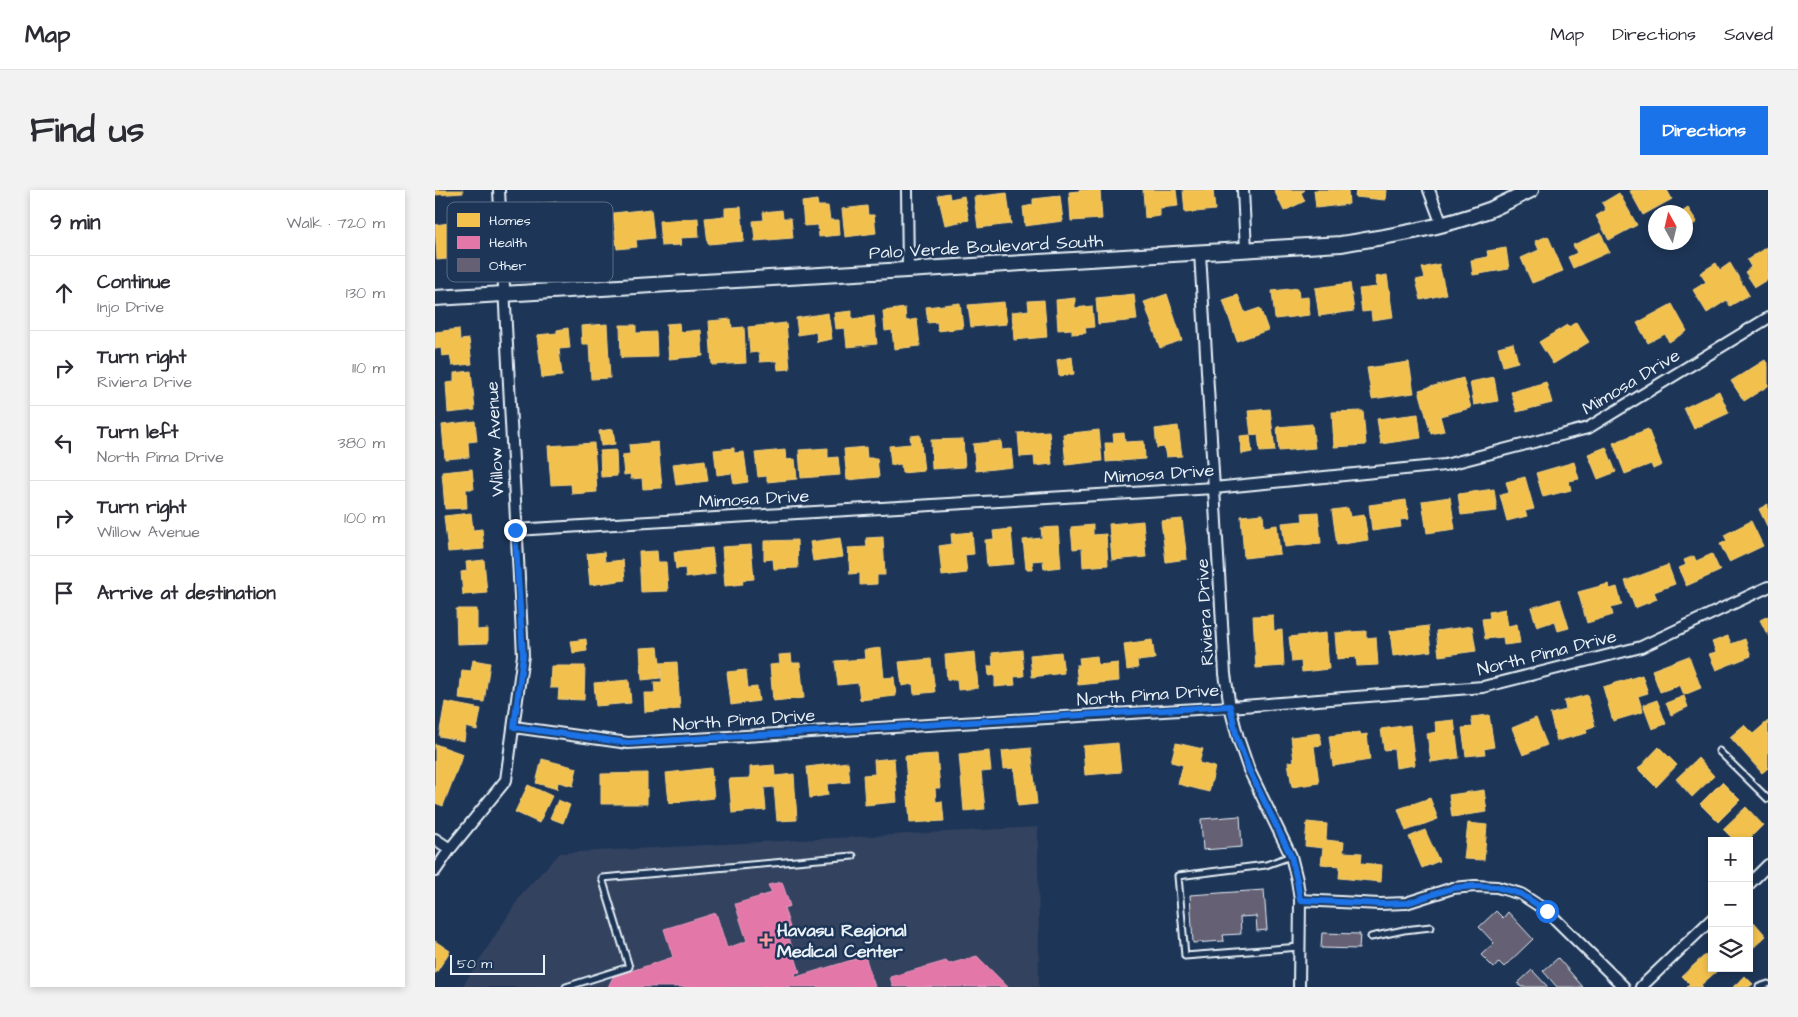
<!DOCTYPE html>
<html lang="en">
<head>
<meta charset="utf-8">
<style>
  body { margin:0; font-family:"Architects Daughter",sans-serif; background:#f2f2f3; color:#2b2b33 }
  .controls { position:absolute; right:15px; bottom:15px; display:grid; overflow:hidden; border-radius:0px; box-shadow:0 2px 8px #0003 }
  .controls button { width:45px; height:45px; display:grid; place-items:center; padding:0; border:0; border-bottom:1px solid #e1e1e2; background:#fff; color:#2b2b33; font:25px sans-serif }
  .compass { position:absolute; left:1213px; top:15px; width:45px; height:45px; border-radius:50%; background:#fff; box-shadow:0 2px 8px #0003; rotate:352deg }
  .scale { position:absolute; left:15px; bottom:12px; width:95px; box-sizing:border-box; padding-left:5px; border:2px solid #e8f1f8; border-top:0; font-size:14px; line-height:18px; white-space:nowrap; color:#e8f1f8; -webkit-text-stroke:4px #1d3557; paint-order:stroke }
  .stop { position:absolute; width:15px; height:15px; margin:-11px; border:4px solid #1a73e8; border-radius:50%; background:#fff }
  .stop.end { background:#1a73e8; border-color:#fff; box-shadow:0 1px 5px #0008 }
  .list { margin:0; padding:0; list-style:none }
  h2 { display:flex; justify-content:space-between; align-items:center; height:65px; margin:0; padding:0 20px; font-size:21px }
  h2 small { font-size:16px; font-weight:400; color:#7c7c81 }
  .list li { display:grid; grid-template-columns:32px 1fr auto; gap:15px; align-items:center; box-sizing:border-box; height:75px; padding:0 20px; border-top:1px solid #e1e1e2 }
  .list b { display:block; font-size:19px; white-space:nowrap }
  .list p { margin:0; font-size:16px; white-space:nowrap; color:#7c7c81 }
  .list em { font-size:16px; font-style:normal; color:#7c7c81 }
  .icon { flex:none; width:28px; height:28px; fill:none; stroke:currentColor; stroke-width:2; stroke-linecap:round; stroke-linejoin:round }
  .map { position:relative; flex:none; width:1333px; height:797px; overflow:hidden; border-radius:0px }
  header { display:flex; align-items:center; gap:30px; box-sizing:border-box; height:70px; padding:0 25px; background:#fff; border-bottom:1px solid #e1e1e2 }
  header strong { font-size:24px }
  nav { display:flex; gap:28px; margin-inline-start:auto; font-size:18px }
  .intro { display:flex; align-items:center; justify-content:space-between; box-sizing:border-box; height:120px; padding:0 30px }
  h1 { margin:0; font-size:35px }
  .button { padding:12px 22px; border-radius:0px; background:#1a73e8; color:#fff; font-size:18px; font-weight:700 }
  main { display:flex; gap:30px; padding:0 30px }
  aside { flex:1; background:#fff; border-radius:0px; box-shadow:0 2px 8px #0003 }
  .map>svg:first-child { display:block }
</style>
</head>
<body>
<header>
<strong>Map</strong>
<nav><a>Map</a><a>Directions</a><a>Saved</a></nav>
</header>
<div class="intro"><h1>Find us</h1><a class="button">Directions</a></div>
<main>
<aside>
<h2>9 min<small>Walk · 720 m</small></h2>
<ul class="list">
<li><svg class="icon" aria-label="ahead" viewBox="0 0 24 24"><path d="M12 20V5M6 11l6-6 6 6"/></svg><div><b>Continue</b><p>Injo Drive</p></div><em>130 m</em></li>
<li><svg class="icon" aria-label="right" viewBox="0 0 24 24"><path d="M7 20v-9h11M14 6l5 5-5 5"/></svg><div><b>Turn right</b><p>Riviera Drive</p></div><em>110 m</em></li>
<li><svg class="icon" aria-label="left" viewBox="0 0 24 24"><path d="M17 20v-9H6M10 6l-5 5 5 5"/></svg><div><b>Turn left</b><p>North Pima Drive</p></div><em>380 m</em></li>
<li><svg class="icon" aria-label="right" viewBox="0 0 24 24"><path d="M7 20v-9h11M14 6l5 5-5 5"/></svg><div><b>Turn right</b><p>Willow Avenue</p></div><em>100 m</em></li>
<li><svg class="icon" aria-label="arrive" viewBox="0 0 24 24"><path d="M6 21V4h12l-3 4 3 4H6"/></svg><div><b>Arrive at destination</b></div></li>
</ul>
</aside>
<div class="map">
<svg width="1333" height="797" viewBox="0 0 1333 797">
  <rect width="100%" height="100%" fill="#1d3557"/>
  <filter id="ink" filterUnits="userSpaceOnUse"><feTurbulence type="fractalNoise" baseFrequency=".02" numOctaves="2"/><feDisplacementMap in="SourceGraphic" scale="10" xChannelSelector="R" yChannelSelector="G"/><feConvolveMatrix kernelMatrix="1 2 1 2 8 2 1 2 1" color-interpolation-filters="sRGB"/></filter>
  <g filter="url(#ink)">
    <path fill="#33425f" d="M603 637 604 797H27L88 702 125 663Z"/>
    <path fill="#f2c14e" stroke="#efcf81" d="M0 0H28V3L0 5Z
      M644 0H665L667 29 636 31 634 2 644 1Z
      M708 0H741L743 16 725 18V26L710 28Z
      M748 0H778L780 20 750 23Z
      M839 0H870L866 3 870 11 849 21Z
      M879 0H913L914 14 881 18Z
      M921 0H951L950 10 920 7Z
      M1197 0H1232L1237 9 1208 25 1195 1Z
      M514 3 515 9 529 6 534 30 510 35 503 5Z
      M572 3 576 34 543 38 539 7Z
      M1184 3 1202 35 1174 50 1161 26 1171 20 1167 13Z
      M625 6 628 31 590 36 588 17 598 15V9Z
      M382 10 383 16H393L395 30H404L405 45 384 47 383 35 369 36 367 12Z
      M122 12 126 51 109 52 110 58 99 59 95 15Z
      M432 16 433 25H439L441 43 410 47 407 19Z
      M306 17 309 51 273 54 270 28 290 26V18Z
      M1253 18 1262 32 1250 40V22H1247Z
      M216 19 219 48 201 50 202 57 182 59 178 23Z
      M347 20 348 28H356L358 48 320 51 318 31 329 30 328 22Z
      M263 28 264 47 245 48 246 55 226 56 224 31Z
      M14 33 15 42 30 40 33 67 2 70 0 35Z
      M1166 43 1174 62 1138 78 1133 67 1142 63 1138 55Z
      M1113 46 1128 81 1097 93 1086 68 1104 60 1100 51Z
      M1333 56V89L1320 97 1310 82 1316 77 1312 70Z
      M1071 58 1074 79 1038 85 1036 70 1053 67 1052 61Z
      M1281 73 1285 80 1295 73 1314 105 1295 116 1292 110 1272 123 1258 100 1271 92 1265 83Z
      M1004 74 1011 104 986 110 981 90 990 88 987 78Z
      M952 85 958 127 937 130 936 121 927 122 924 99 942 97 940 87Z
      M915 93 919 121 884 126 880 98Z
      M863 98 864 108 873 107 875 125 840 129 837 101Z
      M699 104 702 130 663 134 661 108Z
      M732 104 747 150 725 158 709 112Z
      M803 105 810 123 825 118 833 140 802 151 788 110Z
      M640 108V118L657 116 659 137 650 138 651 143 637 144V139L623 140 621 110Z
      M609 110 612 147 579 150 577 122 594 120 593 111Z
      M569 112 572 134 536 137 533 115Z
      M525 113 528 138 503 141 502 132 493 133 491 117Z
      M1237 114 1252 141 1234 152 1230 144 1213 153 1202 133Z
      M470 118 471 131 482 129 485 156 459 159 457 140 450 141 448 121Z
      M417 121V129L439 126 442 154 412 157 410 138 401 139 399 123Z
      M393 123 397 149 382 152 381 142 363 145 361 128Z
      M296 129 297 138 309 137 311 173 277 175 274 131Z
      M1141 132 1154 152 1118 174 1104 152 1132 135 1134 137Z
      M244 133 245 142 266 140 268 166 234 169 231 134Z
      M351 133 355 179 343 180 342 171 325 172 324 162 315 163 313 137Z
      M172 134 175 188 156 189 154 154H147L146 136Z
      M185 135H201V143L221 142 222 167 186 168Z
      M133 138 135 158 124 159 127 186 107 188 102 145 122 143V140Z
      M24 139 25 150 34 149 37 174 17 176 15 165 7 166 6 158 0 159V142Z
      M1078 153 1083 172 1068 176 1063 157Z
      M637 167 639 184 624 186 622 170Z
      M1330 170 1333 175V196L1309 211 1296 191Z
      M974 172 979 203 937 209 932 178Z
      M36 181 40 220 13 223 11 193 19 192V183Z
      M1059 187 1063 211 1039 215 1035 192Z
      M1028 188 1036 218 1005 226 1009 241 996 244 984 200Z
      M1111 192 1117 213 1082 222 1076 202Z
      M1284 201 1294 223 1259 239 1249 218Z
      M835 219 840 261 825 262 823 244 816 245 813 221Z
      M928 221 931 255 899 257 897 222Z
      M983 224 986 248 946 254 942 229Z
      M40 231 42 251 33 252 34 267 10 269 7 235Z
      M877 234 880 258 844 261 842 237Z
      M743 236 747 266 731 267 729 257 722 258 720 239Z
      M178 239 180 254 166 256 164 241Z
      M1213 239 1227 275 1218 279 1216 274 1190 284 1178 253Z
      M664 240 667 271 631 275 628 244Z
      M614 241 617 274 600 276 599 266 585 267 583 243Z
      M689 243 690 252 709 251 710 269 671 272 670 253H679L678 244Z
      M485 245 489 281 467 283 466 274 456 275 454 256 476 254 475 246Z
      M815 245 817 262 807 264 805 246Z
      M528 249 530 277 497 279 496 250Z
      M566 251 567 260 576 259 578 277 541 281 538 254Z
      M223 252 227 298 208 299 207 288 196 289 195 284 189 285 187 265 195 264 194 255Z
      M159 253 162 302 137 304 136 294 116 295 113 256Z
      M431 257 432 268H442L444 287 412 290 409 259Z
      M1171 257 1181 282 1163 289 1153 264Z
      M299 258V263L309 262 313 292 299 294 297 283 282 285 279 260Z
      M393 258V268L403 267 405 285 366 288 364 260Z
      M181 260 182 286 166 287 165 261Z
      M350 260 351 270 360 269 362 289 332 292V286L323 287 320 263Z
      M270 270 273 291 241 295 238 274Z
      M1139 272 1144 289 1134 291 1136 300 1108 307 1101 283Z
      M37 279 39 299H31L32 318 10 319 7 282Z
      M1090 287 1099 319 1090 321 1092 326 1072 331 1065 305 1074 303 1071 292Z
      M1059 299 1062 321 1026 325 1023 304Z
      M1015 307 1020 339 992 343 987 311Z
      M971 310 974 329 965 330 966 337 937 341 934 315Z
      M1333 314V338L1324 319Z
      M913 318 915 327 929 325 933 350 902 355 897 320Z
      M883 322 886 353 850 357 847 333 868 331 867 323Z
      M36 323 38 340 47 339 49 359 13 362 9 326Z
      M828 324 829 337 842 335 845 364 809 368 806 326Z
      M747 329 752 369 731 372 726 331Z
      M708 331 711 367 677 370 674 334Z
      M1316 331 1328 356 1294 372 1285 354 1292 351 1289 345Z
      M658 335V345L671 344 673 375 648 377 647 358 638 359 636 337Z
      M623 337 626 377 609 379 608 370 597 371 598 379H591L588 350 607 348 606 338Z
      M576 339 579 374 552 376 550 350 559 349 558 341Z
      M537 342 539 364 530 365 532 383 507 386 504 356 517 354 516 344Z
      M448 347 450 385H442V394L425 395V383L415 384 413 358 432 357 431 348Z
      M405 348 408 367 378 371 375 352Z
      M362 350 363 378 339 379 338 369 329 370V351Z
      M316 355 319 389 307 390 308 394 290 396 287 357Z
      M277 358 280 384 251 388 250 378 241 379 239 362Z
      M222 361 223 372H231L233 401 206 402 204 362Z
      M169 362 170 372 188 370 190 390 155 395 152 364Z
      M1277 364 1285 381 1251 396 1244 378 1251 375 1249 370 1259 366 1261 371Z
      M49 370 52 403 28 405 26 382 32 381 31 372Z
      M1233 375 1240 394 1219 402 1222 409 1200 418 1190 391Z
      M1173 394 1175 399 1182 397 1187 415 1176 418 1178 425 1152 433 1143 402Z
      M1125 409 1134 438 1123 441 1120 431 1102 437 1096 418Z
      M21 419H42V440L53 439V453L22 454Z
      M1070 419 1073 436 1082 434 1085 453 1069 455 1068 447 1050 449 1047 429 1055 428 1054 422Z
      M838 425 839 441 847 440 849 476 821 478 818 426Z
      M1333 426V446L1325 430Z
      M993 436 996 461 958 466 955 441Z
      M1037 436 1041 461 1004 466 1001 441Z
      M931 441V448L941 447 943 475 922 476 921 467 902 469 900 443Z
      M891 443 894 479 867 482 866 471 857 472 854 447Z
      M1293 446 1296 454 1310 449 1316 466 1281 480 1274 464 1281 462 1277 452Z
      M151 449 152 461 138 463 136 451Z
      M717 450 720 469 702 471 703 478 692 480 689 454Z
      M223 457 225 473 242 472 245 519 210 522 209 503H220L219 492H227L226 476H225L226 488 207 490 205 458Z
      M446 458 449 488 459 487 461 506 425 510 423 493 403 495 400 471 430 469 429 460Z
      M587 460 589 486 579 487 580 495 560 497V485L554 486 553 476H558L557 463Z
      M540 462 543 498 523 500 522 489 512 490 510 465Z
      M626 462 629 483 597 487 595 465Z
      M356 464 357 473H365L369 508 338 511 335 475 345 474 344 465Z
      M662 466 663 475 683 473 684 491 643 495 641 475H645L644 468Z
      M1254 466 1266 498 1249 505 1245 495 1225 502 1217 480Z
      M496 469 500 502 479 504 478 494 467 496 464 472Z
      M38 470 55 473 49 512 24 509 27 480 36 481Z
      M116 476H150L149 510 123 509 124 498H115Z
      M311 480 313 498 322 497 324 511 296 515 292 482Z
      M1207 485 1213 503 1203 506 1208 522 1178 531 1168 497Z
      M194 490 196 513 161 516 159 493Z
      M1152 505 1160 536 1151 539 1152 543 1122 551 1115 524 1131 520 1129 511Z
      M1249 506 1253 517 1236 525 1231 513Z
      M1222 510 1231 534 1217 539 1208 515Z
      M10 512 46 519 42 540 31 537 29 551 4 546Z
      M1054 525 1059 557 1049 559 1050 564 1031 566 1027 538 1038 537 1036 527Z
      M1101 528 1112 555 1088 565 1077 538Z
      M1019 530 1024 568 996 572 992 544 1001 542 1000 532Z
      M1333 531V578L1327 583 1295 547 1309 535 1318 544Z
      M975 535 980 575 961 578 959 559 949 560 946 539Z
      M925 542 926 545 932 544 935 570 898 576 894 546Z
      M885 543 887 555 879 556 884 593 857 597 853 572 859 571 856 547Z
      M683 553 686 582 650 585 648 556Z
      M741 553 768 559 764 573 780 577 774 602 743 594 748 575 736 572Z
      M0 554 28 564 8 616 0 613Z
      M1224 557 1242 575 1221 597 1203 579Z
      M596 558 602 614 583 616 579 578 569 579 567 561Z
      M554 561 556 581 546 582 550 619 529 621 524 564Z
      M502 564 505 598H500L501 612 507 611 509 631 475 633 470 566Z
      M459 568 462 612 430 615 428 585 440 584 439 570Z
      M1263 568 1279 586 1257 607 1241 589Z
      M107 569 142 578 138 596 123 592 122 599 101 593Z
      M413 572 415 592 392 594 393 605 375 608 372 577Z
      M339 575 340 586 359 584 362 630 342 631 339 597 329 598 331 620 297 623 294 589 315 588V577Z
      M276 578 279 608 234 613 231 583Z
      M212 583V614H166V584Z
      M1287 592 1305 610 1283 632 1265 614Z
      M93 595 117 606 104 633 80 622Z
      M1049 600 1052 622 1017 627 1014 605Z
      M995 608 1003 629 971 641 963 619Z
      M123 610 135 615 128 633 115 628Z
      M1311 617 1328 635 1312 651H1300L1288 639Z
      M872 632 892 634 891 650 909 652 908 662 927 663 926 673 947 675 946 692 904 688 905 676 886 674 888 658 870 656Z
      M1033 633 1052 635 1049 670 1029 669Z
      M990 640 1004 671 987 678 974 647Z
      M1319 732 1331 746 1317 759 1314 756V737Z
      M0 751 15 761 1 783H0Z
      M1270 765 1277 773V778L1283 780 1266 795 1268 797H1252L1255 794 1247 786Z
      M1310 786 1318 794 1314 797H1298Z"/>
    <path fill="#e377a8" stroke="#e49cc0" d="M347 692 355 716 349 718 358 747 354 748 365 782 360 783 361 787 430 766 440 797H173L178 787 238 767 229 739 281 723 292 758 312 751 300 714 337 703 333 695Z
      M542 766 573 797H458L455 787 511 771 514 774Z"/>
    <path fill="#656073" stroke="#e8f1f8" d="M805 626 807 657 768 660 766 629Z
      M829 700 832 740 822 741 821 726 805 727 806 744 788 745 789 751 758 753 755 705Z
      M1061 721 1068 728 1073 722 1098 749 1069 777 1064 772 1059 778 1046 765 1059 753 1044 737Z
      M887 743 925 744 924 759 886 758Z
      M1123 768 1148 797H1122L1108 781Z
      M1097 780 1113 797H1086L1083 793Z"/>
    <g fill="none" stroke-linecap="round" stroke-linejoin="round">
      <g stroke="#e8f1f8" stroke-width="9">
        <path id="service" d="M1284 561 1333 609
          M856 666 831 675 743 686 750 766 865 757
          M936 747 969 740 996 737
          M131 797 194 777 167 688 418 666
          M1324 797 1333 794"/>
      </g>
      <g stroke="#e8f1f8" stroke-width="14">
        <path id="minor" d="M472 0 473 80
          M808 0 811 60
          M994 0 1007 35
          M765 63 790 484 795 517 803 548 814 580 856 666 862 690 865 710 864 797
          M80 340 779 298 1010 275 1153 238 1333 128
          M79 537 193 553 795 517 1048 497 1206 457 1333 397
          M0 649 15 659
          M0 681 15 659 71 590 88 465 64 0
          M1314 694 1333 675
          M865 710 945 714 971 713 1018 698 1040 696 1062 697 1086 704 1112 721 1189 797
          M1206 797 1277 729"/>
      </g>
      <g stroke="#e8f1f8" stroke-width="18">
        <path id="secondary" d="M0 108 906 54C956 46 1006 38 1054 20 1068 14 1082 7 1096 0"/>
      </g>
      <use href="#service" stroke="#1d3557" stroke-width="5"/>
      <use href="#minor" stroke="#1d3557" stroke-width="10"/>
      <use href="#secondary" stroke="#1d3557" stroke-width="14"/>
    </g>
  </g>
  <g fill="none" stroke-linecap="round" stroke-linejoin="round" filter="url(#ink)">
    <path stroke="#1a73e8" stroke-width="6" d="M80 340 88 465 79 537 193 553 795 516 802 548 814 580 856 666 862 690 865 710 945 714 972 713 1018 698 1040 696 1062 697 1086 704 1112 721"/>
  </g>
  <path fill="#ff9aa2" stroke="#1d3557" stroke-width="2" d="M328.5 742.5h5v5h5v5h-5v5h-5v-5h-5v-5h5z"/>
  <g text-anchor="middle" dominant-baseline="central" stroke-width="5" stroke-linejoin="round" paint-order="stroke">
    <g font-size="18" fill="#e8f1f8" stroke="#1d3557">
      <text transform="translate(551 57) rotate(-3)">Palo Verde Boulevard South</text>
      <text transform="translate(1196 192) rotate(-31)">Mimosa Drive</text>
      <text transform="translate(60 249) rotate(-93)">Willow Avenue</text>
      <text transform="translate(724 284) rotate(-4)">Mimosa Drive</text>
      <text transform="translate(319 309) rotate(-3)">Mimosa Drive</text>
      <text transform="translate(770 422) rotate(-93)">Riviera Drive</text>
      <text transform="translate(1112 463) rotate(-14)">North Pima Drive</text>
      <text transform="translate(713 505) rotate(-4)">North Pima Drive</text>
      <text transform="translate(309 530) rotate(-4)">North Pima Drive</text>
    </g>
    <g font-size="18" font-weight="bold" fill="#e8f1f8" stroke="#1d3557" text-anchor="start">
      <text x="342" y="740">Havasu Regional<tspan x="342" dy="21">Medical Center</tspan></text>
    </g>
  </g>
  <rect x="12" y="12" width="166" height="80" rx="8" fill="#1d3557" stroke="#5a6d87" stroke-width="1"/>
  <rect x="22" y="23" width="23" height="14" fill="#f2c14e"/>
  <rect x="22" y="46" width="23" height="13" fill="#e377a8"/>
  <rect x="22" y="68" width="23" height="14" fill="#656073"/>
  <g font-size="14" fill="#e8f1f8">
    <text x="54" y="35">Homes</text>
    <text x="54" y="57">Health</text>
    <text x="54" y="80">Other</text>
  </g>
</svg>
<div class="controls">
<button>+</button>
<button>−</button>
<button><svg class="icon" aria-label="layers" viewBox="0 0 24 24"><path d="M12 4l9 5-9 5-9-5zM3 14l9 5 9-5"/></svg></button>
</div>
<svg class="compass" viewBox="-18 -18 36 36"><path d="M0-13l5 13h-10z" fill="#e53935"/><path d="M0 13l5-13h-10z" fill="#7c7c81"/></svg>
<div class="scale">50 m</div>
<div class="stop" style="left:1112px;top:721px"></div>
<div class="stop end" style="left:80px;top:340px"></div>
</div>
</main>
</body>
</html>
